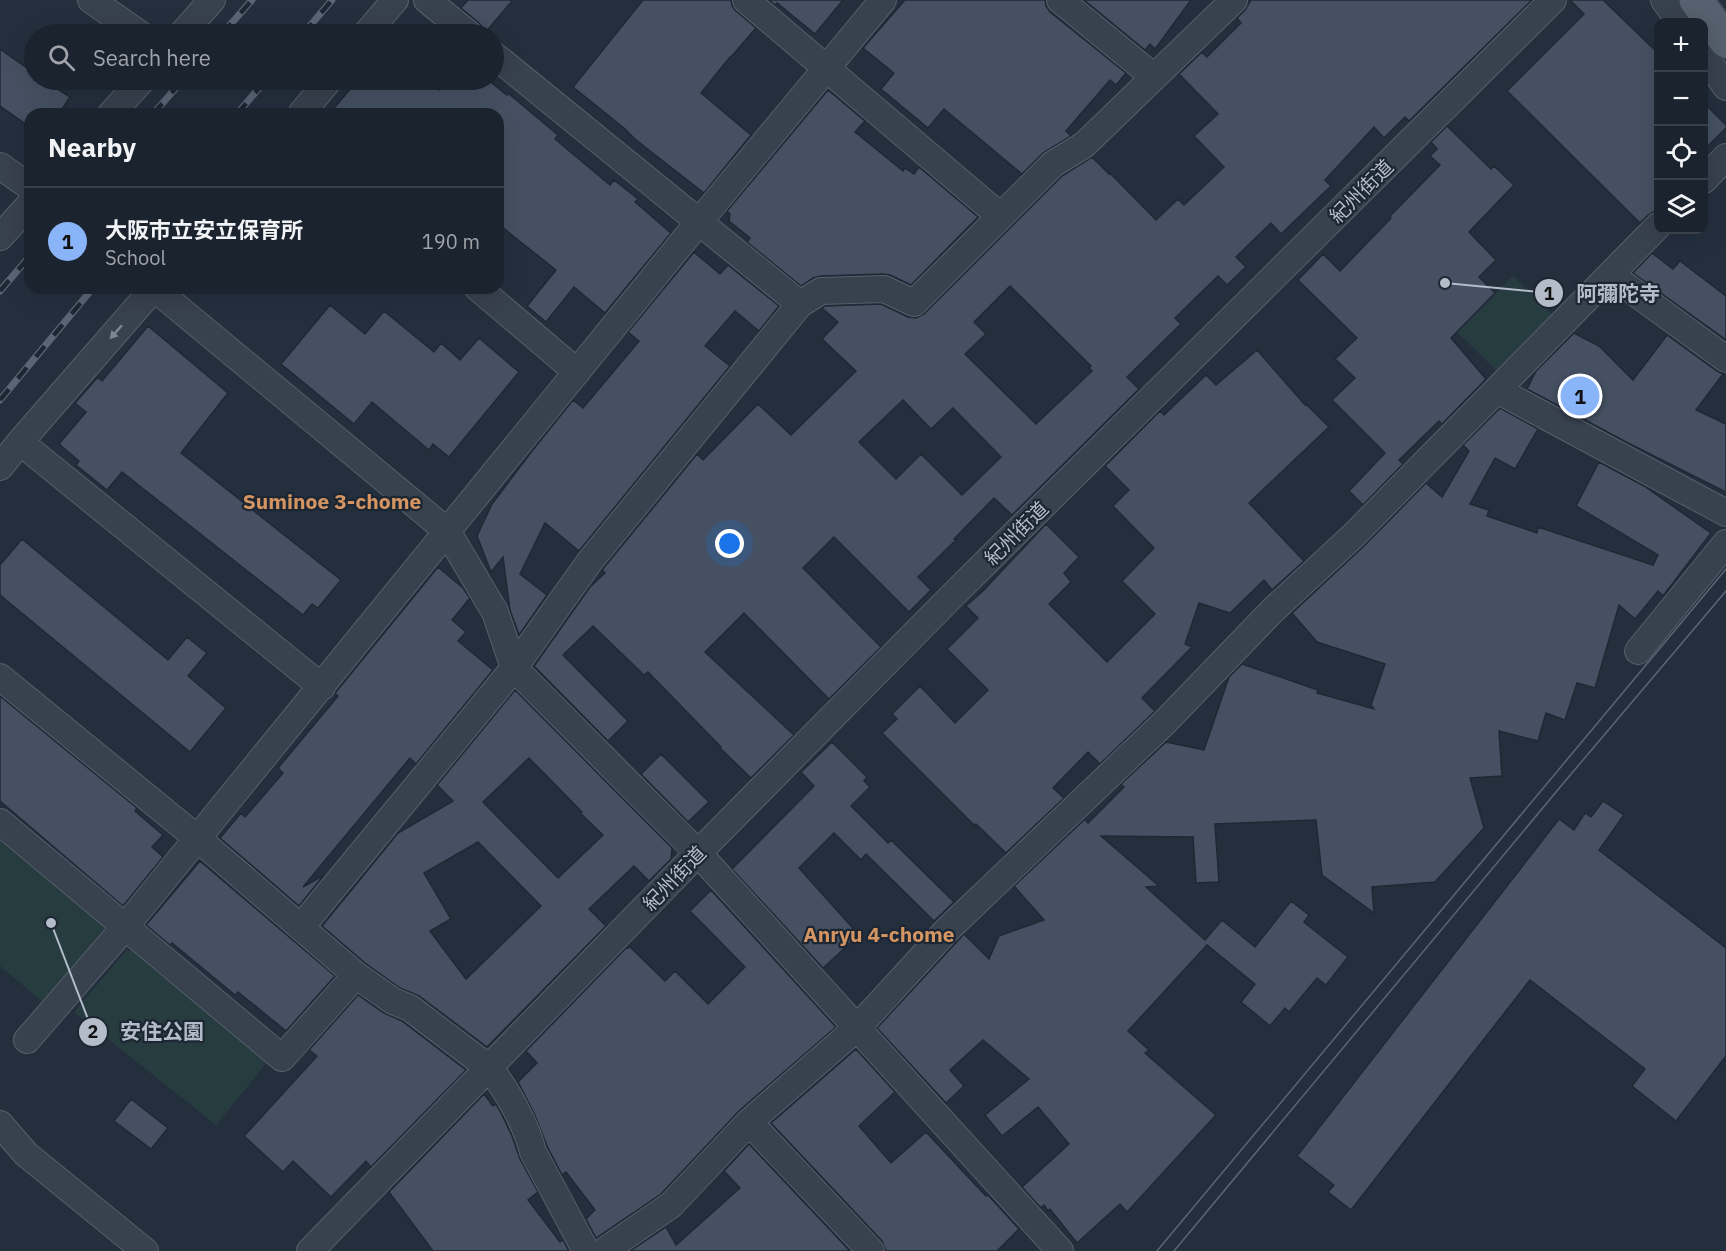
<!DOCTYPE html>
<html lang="en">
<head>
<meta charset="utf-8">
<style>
  body { margin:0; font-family:"IBM Plex Sans","Noto Sans JP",sans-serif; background:#282f3a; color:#f1f3f6 }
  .controls { position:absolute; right:18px; top:18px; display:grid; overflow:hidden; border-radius:12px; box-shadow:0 6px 24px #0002 }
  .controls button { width:54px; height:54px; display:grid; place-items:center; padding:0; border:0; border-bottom:2px solid #39404a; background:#1b232e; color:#f1f3f6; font:30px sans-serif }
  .you { position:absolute; left:730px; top:544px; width:21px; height:21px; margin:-15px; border:4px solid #fff; border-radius:50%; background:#1a73e8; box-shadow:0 0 0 9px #1a73e833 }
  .badge { display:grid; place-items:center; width:39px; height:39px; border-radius:50%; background:#8ab4f8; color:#111; font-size:20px; font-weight:700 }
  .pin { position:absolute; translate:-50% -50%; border:3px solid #fff; box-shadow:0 2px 6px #0006 }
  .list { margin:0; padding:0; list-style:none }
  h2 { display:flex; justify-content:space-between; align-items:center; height:78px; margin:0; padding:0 24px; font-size:26px }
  h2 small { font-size:20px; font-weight:400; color:#a0a4aa }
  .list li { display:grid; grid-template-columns:39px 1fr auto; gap:18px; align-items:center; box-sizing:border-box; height:108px; padding:0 24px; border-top:2px solid #39404a }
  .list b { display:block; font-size:22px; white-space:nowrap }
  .list p { margin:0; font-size:20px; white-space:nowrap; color:#a0a4aa }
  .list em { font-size:20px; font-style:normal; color:#a0a4aa }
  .icon { flex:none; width:33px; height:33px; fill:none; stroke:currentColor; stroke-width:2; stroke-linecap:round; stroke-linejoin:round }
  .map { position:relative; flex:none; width:1726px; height:1251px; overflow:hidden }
  .search { position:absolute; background:#1b232e; box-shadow:0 6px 24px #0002; left:24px; top:24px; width:480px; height:66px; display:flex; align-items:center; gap:15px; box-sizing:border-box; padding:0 21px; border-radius:33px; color:#a0a4aa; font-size:22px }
  .panel { position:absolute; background:#1b232e; box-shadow:0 6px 24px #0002; left:24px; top:108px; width:480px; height:186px; border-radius:18px }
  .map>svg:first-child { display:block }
</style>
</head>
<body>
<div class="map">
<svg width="1726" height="1251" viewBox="0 0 1726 1251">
  <rect width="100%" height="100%" fill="#242f3e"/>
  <path fill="#263c3f" d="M1513 276 1556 318 1500 374 1457 332Z
    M0 834 102 917 104 929 44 1003 0 966Z
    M139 949 264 1052 265 1065 216 1125 74 1012 126 951Z"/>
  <path fill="#455162" stroke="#1f2835" stroke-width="1.5" fill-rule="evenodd" d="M468 0H513L484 34 483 28 479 23 461 8Z
    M643 0H731L732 6 736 11 756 28 731 57H730L701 93 751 135 704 193 659 158 635 139 624 128 573 87Z
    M769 0H843L815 34 777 3 775 5Z
    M905 0H1045L1046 6 1050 12 1126 73 1116 85 1110 80 1066 131 1071 136 1043 153 1022 174 944 109 928 128 881 89 894 73 863 48Z
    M1084 0H1191L1155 49 1150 44 1145 50Z
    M1251 0H1532L1409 121 1405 117 1384 138 1374 127 1325 180 1331 186 1281 234 1271 223 1236 257 1246 267 1227 285 1218 276 1175 318 1181 324 1127 377 1139 389 1012 515 994 498 954 539 956 540 918 577 931 590 909 612 834 537 803 568 881 647 829 699 744 613 705 652 794 735 751 778 720 748 721 747 648 672 644 675 593 626 563 655 628 721 608 741 534 666 590 587 605 573 602 570 697 454 703 460 758 404 791 435 856 371 822 339 838 322 822 308 825 306 881 304 908 317 916 318 924 314 1062 176 1092 157 1109 174 1110 173 1156 220 1178 199 1184 205 1224 167 1194 136 1218 114 1179 74 1202 52 1207 57 1241 23 1237 18 1245 10ZM1010 286 1091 366 1089 368 1092 371 1036 424 965 354 986 334 974 322ZM903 400 931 429 953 408 1001 457 962 495 921 454 896 479 859 442Z
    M1570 0H1603L1659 54V209L1648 215 1640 223 1507 91 1584 14Z
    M0 49 34 73V80H44L70 97 59 114H30V127L0 106Z
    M358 80H426L439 90 448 80H488L507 95 508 93 558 135 555 139 610 185 614 180 638 199 635 202 671 233 605 313 574 287 546 322 527 306 556 270 498 224V114H329Z
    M828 90 865 121 855 132 903 171 905 168 914 174 919 167 978 217 911 285 890 275 884 274 821 276 813 278 801 286 747 242 750 238 729 221 730 214 727 211Z
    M1704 103 1726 125V128L1704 150Z
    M1447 126 1491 169 1494 166 1514 185 1469 232 1496 260 1479 277 1495 293 1451 338 1486 379 1442 424 1439 421 1399 460 1403 464 1363 505 1349 491 1385 453 1332 400 1355 378 1335 359 1357 338 1298 280 1323 254 1340 271 1391 218 1390 216 1440 165 1430 156 1437 149 1431 142Z
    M694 252 720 274 728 265 779 306 759 331 735 311 705 346 730 366 579 551 545 523 520 574 547 595 519 635 510 610 503 557 491 572 477 536 492 504 532 451 573 400 583 408 639 341 628 332Z
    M1652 253 1673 269 1680 261 1726 296V340L1633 273Z
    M330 305 365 334 384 311 434 352 441 343 460 360 479 338 519 372 449 457 433 444 429 450 372 402 354 424 281 364Z
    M148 326 228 393 181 453 341 580 318 608 312 604 303 615 122 472 107 490 76 465 79 461 59 444 86 412 75 403 98 377 102 381Z
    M1574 333 1599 346 1633 380 1667 335 1717 371 1723 374 1696 410 1726 424V492L1628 443 1527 389 1536 371Z
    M1257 350 1305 405 1306 404 1329 427 1249 503 1304 561 1272 590 1264 580 1230 613 1199 603 1185 644 1192 647 1142 698 1155 711 1100 764 1088 752 1053 788 1064 798 1006 853 976 824 975 826 882 733 897 719 892 714 920 686 955 723 988 690 947 649 978 618 966 606 983 591 1046 524 1079 557 1064 573 1071 582 1049 604 1107 662 1155 614 1122 581 1154 548 1113 506 1129 490 1105 466 1160 411 1164 415 1206 375 1216 385Z
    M1500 408 1538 429 1515 469 1495 458 1470 504 1489 510 1487 516 1537 533 1538 527 1653 565 1658 555 1576 506 1599 462 1644 486 1711 533 1663 596 1658 591 1635 619 1619 605 1595 688 1577 683 1565 720 1546 713 1538 741 1499 731 1502 776 1470 778 1484 828 1435 882 1372 887 1374 913 1322 875 1316 820 1215 824 1219 882 1196 883 1193 837 1101 836 1159 886 1146 887 1205 940 1222 920 1255 947 1291 901 1309 915 1304 922 1348 957 1326 985 1317 978 1289 1012 1285 1008 1270 1026 1241 1002 1255 984 1207 945 1128 1031 1149 1050 1145 1053 1216 1115 1127 1212 1120 1204 1077 1243 1050 1209 1048 1211 1044 1205 1041 1208 1022 1187 1069 1144 1038 1107 1002 1136 985 1115 1029 1079 983 1040 950 1070 964 1086 946 1103 877 1028 964 934 989 959 999 936 1044 920 1014 886 1085 819 1088 823 1124 787 1121 784 1166 742 1204 750 1229 677 1242 664 1318 690 1317 693 1374 709 1371 705 1385 664 1317 642 1292 613 1364 546 1426 483 1442 497 1469 451 1463 445Z
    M22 539 168 660 187 637 207 653 188 676 226 708 190 752 0 595V565Z
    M438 567 463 588 470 598 452 620 466 632 458 641 493 670 416 764 410 758 303 887 324 875 299 906 220 838 241 813 245 817 283 773 278 768 338 696 335 693 336 692Z
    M515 690 672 848 671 859 649 881 634 866 589 909 606 926 487 1047 419 996 400 988 365 963 322 926 398 833 453 801 437 785ZM529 758 582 812 580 813 603 835 558 878 483 802ZM478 842 541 906 466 979 430 931 451 919 424 873Z
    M0 696 137 808 135 811 163 835 152 847 163 857 123 906 0 801Z
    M832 742 867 777 864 781 870 787 851 806 888 843 891 840 954 902 934 921 866 854 861 860 834 833 799 868 859 935 823 968 732 869 814 786 801 772Z
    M661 754 709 802 688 822 641 774Z
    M1603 801 1624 815 1599 850 1726 948V1056L1676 1121 1632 1086 1645 1069 1530 980 1351 1210 1328 1192 1334 1185 1297 1156 1559 819 1574 830 1585 813 1591 817Z
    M200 861 335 976 286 1031 238 992 235 995 172 943 170 945 146 925Z
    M711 890 836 1027 739 1111 661 1194 596 1238 586 1219 595 1210 566 1172 562 1175 547 1146 534 1113 518 1082 537 1063 526 1051 627 947 628 948 630 947 665 981 675 971 708 1004 745 967 690 911Z
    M358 995 384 1013 402 1021 466 1070 371 1167 366 1161 331 1197 293 1161 283 1172 244 1136 317 1056 309 1050Z
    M856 1049 895 1092 859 1126 891 1163 926 1132 986 1196 988 1195 1019 1229 997 1251H886L882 1241 771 1123Z
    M484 1094 493 1106 496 1104 502 1115 512 1136 520 1159 538 1192 528 1200 560 1242 563 1240 569 1251H433L389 1192Z
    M131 1099 168 1128 151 1149 114 1121Z
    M749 1144 850 1251H630L666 1227 676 1245 740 1188 724 1171Z"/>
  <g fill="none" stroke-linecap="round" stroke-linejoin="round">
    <g stroke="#565f6c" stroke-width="28">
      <path id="street" d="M91 0 140 34
        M427 0 469 34
        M746 0 1000 216
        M1060 0 1154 77
        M1664 0 1680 22
        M182 34 212 0
        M366 34 395 0
        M494 55 800 304
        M1704 55 1726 87
        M111 114 142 80
        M301 114 329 80
        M0 166 30 187
        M1704 180 1726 157
        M0 237 30 204
        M1611 275 1726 359
        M154 288 447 531 495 612 514 668 698 853 1060 1251
        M478 288 577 372
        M1497 390 1726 513
        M20 442 322 687
        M0 467 20 442 154 288
        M1638 651 1726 543
        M0 677 197 838 356 975 393 1001 410 1008 489 1068C506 1088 527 1126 533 1152L586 1251
        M0 822 282 1058 356 975
        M301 927 514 668 590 561 800 304 821 291 884 289 914 303 1053 164 1084 145 1234 0
        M27 1040 125 927 698 223 883 0
        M749 1122 871 1251
        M0 1124 26 1154 145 1251
        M310 1251 698 853 950 598 1553 0
        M604 1251 671 1205 749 1122 858 1027 947 930 1165 722 1273 610 1354 535 1658 226"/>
    </g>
    <g stroke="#414a57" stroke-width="36">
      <path id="primary" d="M1696 0 1726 41"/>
    </g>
    <use href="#street" stroke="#38414e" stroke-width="26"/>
    <use href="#primary" stroke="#56606e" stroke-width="33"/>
    <path stroke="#5a6575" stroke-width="1.5" d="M1157 1251 1726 569
      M1174 1251 1561 786 1726 591"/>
    <g stroke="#5a6575" stroke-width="7">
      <path id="rail" d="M222 34 252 0
        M303 34 332 0
        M153 114 183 80
        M237 114 266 80
        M0 291 30 256
        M0 400 93 288"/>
    </g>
    <use href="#rail" stroke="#1d2633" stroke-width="4.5" stroke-dasharray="14" stroke-linecap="butt"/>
  </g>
  <defs><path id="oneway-solid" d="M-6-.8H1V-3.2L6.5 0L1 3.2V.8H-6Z" transform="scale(1.5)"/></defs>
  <use fill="#7c8592" href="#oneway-solid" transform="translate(116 332) rotate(131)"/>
  <g text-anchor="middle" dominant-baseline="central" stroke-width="4.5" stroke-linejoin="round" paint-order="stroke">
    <g font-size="20" fill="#b4bcc9" stroke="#1d2633">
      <text transform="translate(1361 191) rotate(-45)">紀州街道</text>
      <text transform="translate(1016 533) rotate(-45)">紀州街道</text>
      <text transform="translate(674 878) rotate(-46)">紀州街道</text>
    </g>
    <g font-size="21" font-weight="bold" fill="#d59563" stroke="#1d2633">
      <text x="332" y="501">Suminoe 3-chome</text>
      <text x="879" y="934">Anryu 4-chome</text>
    </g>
  </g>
  <path fill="none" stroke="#b4bcc9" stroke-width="2" d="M1445 283L1549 293M51 923L93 1032"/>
  <g fill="#b4bcc9" stroke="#1d2633" stroke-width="2">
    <circle cx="1445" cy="283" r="6"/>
    <circle cx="51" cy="923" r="6"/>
    <circle cx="1549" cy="293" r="15"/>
    <circle cx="93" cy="1032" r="15"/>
  </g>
  <g font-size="18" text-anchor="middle" font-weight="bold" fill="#111">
    <text x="1549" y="300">1</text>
    <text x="93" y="1038">2</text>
  </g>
  <g font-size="21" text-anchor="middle" font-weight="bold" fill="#b4bcc9" stroke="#1d2633" stroke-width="4.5" stroke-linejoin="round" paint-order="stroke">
    <text x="1618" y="301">阿彌陀寺</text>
    <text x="162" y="1039">安住公園</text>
  </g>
</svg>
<div class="controls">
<button>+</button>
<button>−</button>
<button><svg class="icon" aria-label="locate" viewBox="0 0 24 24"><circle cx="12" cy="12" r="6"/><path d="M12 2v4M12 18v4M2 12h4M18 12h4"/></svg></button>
<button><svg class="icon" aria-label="layers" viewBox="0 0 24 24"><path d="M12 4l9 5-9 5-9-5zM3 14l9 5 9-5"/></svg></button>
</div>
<div class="you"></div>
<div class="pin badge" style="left:1580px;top:396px">1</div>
<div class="search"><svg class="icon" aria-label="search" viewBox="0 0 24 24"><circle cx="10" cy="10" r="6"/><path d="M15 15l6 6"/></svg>Search here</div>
<section class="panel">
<h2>Nearby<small></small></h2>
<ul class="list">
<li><span class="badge">1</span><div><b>大阪市立安立保育所</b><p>School</p></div><em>190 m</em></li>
</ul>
</section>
</div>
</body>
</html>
